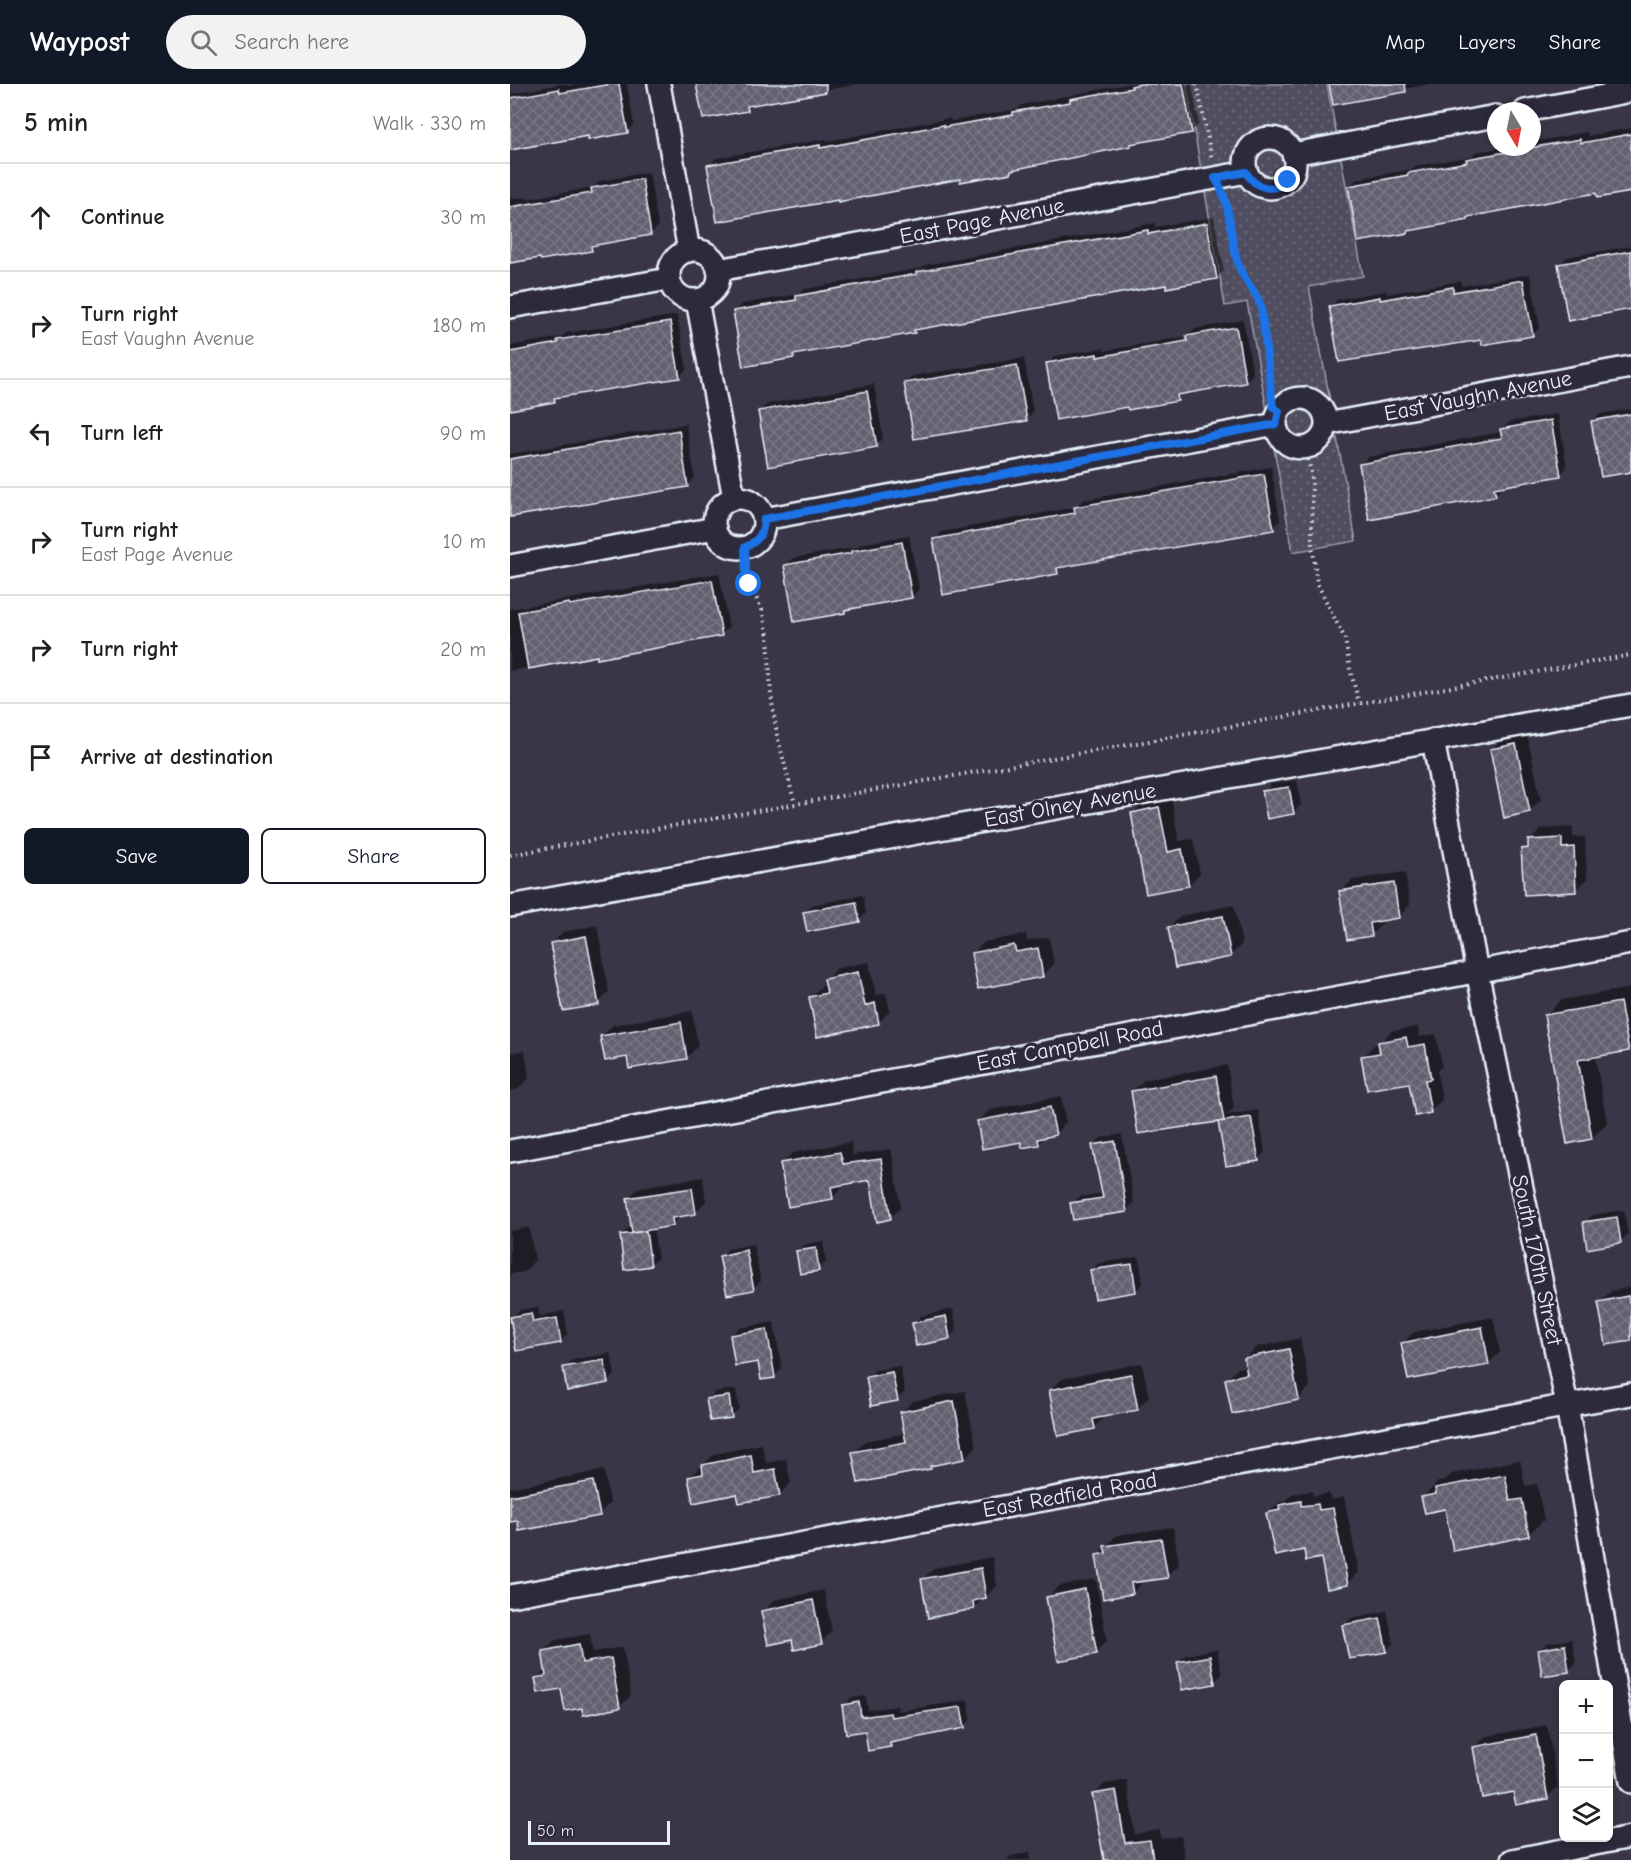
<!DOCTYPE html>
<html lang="en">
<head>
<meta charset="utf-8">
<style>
  body { margin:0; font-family:"Comic Neue",sans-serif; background:#f2f2f2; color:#202124 }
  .controls { position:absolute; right:18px; bottom:18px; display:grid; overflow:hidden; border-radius:9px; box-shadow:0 3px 9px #0003 }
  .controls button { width:54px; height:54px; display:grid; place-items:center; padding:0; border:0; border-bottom:2px solid #e0e0e0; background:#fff; color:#202124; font:30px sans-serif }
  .compass { position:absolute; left:977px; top:18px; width:54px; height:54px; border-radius:50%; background:#fff; box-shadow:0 3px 9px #0003; rotate:170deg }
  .scale { position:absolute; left:18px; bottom:15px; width:142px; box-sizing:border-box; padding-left:6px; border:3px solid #e8f1f8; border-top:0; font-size:16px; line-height:21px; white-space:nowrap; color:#e8f1f8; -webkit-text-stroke:4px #2f2a3d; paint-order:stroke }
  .stop { position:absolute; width:18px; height:18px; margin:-14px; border:4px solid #1a73e8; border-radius:50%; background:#fff }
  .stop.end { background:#1a73e8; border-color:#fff; box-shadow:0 2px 6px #0008 }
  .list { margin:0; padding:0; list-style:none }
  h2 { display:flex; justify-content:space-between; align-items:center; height:78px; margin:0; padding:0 24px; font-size:26px }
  h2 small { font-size:20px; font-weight:400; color:#757577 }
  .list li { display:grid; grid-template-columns:39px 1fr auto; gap:18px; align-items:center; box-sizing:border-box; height:108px; padding:0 24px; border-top:2px solid #e0e0e0 }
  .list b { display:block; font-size:22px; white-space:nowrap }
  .list p { margin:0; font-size:20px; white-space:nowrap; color:#757577 }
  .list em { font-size:20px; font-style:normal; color:#757577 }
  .actions { display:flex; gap:12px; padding:18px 24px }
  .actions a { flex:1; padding:14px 0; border:2px solid #111827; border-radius:9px; text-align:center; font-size:21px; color:#111827 }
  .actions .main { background:#111827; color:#fff }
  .icon { flex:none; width:33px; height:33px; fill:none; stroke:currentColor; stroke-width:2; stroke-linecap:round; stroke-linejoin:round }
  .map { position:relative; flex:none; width:1121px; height:1776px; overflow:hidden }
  header { display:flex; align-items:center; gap:36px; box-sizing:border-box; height:84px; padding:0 30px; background:#111827; color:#fff }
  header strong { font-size:28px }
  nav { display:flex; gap:33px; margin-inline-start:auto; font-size:21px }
  .search { width:420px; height:54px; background:#f2f2f2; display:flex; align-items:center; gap:15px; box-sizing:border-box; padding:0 21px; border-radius:33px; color:#757577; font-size:22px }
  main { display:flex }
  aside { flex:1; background:#fff }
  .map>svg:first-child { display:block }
</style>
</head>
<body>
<header>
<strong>Waypost</strong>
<div class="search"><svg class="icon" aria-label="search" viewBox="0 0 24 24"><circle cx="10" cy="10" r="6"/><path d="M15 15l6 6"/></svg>Search here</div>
<nav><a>Map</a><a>Layers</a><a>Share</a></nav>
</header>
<main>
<aside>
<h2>5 min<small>Walk · 330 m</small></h2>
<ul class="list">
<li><svg class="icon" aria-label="ahead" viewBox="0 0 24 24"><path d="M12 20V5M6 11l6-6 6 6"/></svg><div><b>Continue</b></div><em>30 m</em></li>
<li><svg class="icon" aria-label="right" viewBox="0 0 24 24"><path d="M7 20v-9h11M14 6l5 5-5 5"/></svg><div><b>Turn right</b><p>East Vaughn Avenue</p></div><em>180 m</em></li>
<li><svg class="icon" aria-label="left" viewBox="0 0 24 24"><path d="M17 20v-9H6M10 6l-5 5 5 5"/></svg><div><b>Turn left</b></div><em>90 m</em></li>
<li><svg class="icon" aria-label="right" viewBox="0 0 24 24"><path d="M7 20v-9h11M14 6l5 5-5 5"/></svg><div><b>Turn right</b><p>East Page Avenue</p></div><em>10 m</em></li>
<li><svg class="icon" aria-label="right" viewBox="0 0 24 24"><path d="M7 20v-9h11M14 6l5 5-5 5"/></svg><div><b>Turn right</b></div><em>20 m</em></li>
<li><svg class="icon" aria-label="arrive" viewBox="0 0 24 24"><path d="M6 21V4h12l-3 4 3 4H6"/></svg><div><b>Arrive at destination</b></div></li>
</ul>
<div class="actions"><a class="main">Save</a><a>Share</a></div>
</aside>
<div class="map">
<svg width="1121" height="1776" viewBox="0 0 1121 1776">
  <defs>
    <pattern id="park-dots" width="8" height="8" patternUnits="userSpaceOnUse" patternTransform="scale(1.5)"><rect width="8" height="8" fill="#504e5f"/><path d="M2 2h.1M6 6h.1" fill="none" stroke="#696877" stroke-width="1.8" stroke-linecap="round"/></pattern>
    <pattern id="building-cross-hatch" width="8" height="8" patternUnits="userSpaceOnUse" patternTransform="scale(1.5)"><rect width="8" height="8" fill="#636171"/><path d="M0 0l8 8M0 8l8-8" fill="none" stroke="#797886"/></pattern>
  </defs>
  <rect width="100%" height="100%" fill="#3a3648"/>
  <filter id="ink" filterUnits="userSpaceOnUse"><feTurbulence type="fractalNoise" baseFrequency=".0167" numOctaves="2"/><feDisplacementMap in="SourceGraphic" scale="12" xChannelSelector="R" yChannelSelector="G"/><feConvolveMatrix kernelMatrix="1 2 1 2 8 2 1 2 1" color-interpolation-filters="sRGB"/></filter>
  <g filter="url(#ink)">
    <path fill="url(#park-dots)" stroke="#9ca0ac" stroke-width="1.5" d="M676 0H817L853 192 799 203 846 457 783 468 737 218 715 222Z"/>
    <path fill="#0007" d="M50 0H56L57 2 71 0H117L124 40 117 48 79 51 0 66V10Z
      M188 0H349L243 19 237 26Z
      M617 0H682L689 40 681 47 623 57 620 61 504 84 501 88 451 94 329 114 199 82 206 74 317 55 318 57 440 34 441 37 508 25 512 21Z
      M820 0H920L824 19Z
      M1121 44V106L1088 108 961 131 958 135 901 144 898 148 839 103 847 95 903 85 907 82 962 72 965 68 995 63H1022V58L1077 48 1078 52Z
      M139 88 148 142 141 150 87 159 81 166 0 177V115L16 113 17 115 83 103 90 97Z
      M704 133 714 187 706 194 657 199 407 244 404 247 287 268 283 273 225 227 232 220 290 210 295 205 412 184 415 181 645 139V143Z
      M1121 162V224L1050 181 1057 173Z
      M1020 190 1030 243 1022 251 973 254 820 223 828 215 877 207V210L950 197 951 202Z
      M167 231 177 285 169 293 49 311 44 316 0 324V262L52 253 56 249Z
      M733 236 743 290 735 298 674 308 667 315 618 321 538 280 545 272 594 264V267L678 252 685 245Z
      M514 274 523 328 516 336 395 299 403 292Z
      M364 300 373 354 366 361 249 327 257 320Z
      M1121 325V386L1083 337 1090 330Z
      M1048 330 1057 383 1050 391 992 401 993 403 985 411 850 381 858 373 992 348V346L999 338Z
      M176 340 185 394 178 401 0 432V370Z
      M761 383 770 437 763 444 554 481 547 488 424 456 432 448 566 423 573 416Z
      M399 451 409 505 401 513 338 524 334 527 276 482 283 474 347 463 351 460Z
      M209 489 219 543 211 550 0 587V525Z
      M1017 650 1031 716 1019 727 981 666 993 654Z
      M787 696 791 721 783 729 754 708 761 700Z
      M661 713 669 757 683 755 690 789 679 801 623 729 634 718Z
      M1063 743V753H1075L1077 795 1066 806 1013 765 1031 745Z
      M895 788 900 821 889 833 872 836 873 839 861 850 831 808 842 796Z
      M353 811 356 829 349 837 295 828 302 821Z
      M724 821 732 860 720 872 659 843 671 832Z
      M87 841 99 908 88 919 42 859 53 848Z
      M516 850 517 857 539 853 544 880 533 891 463 869 474 858Z
      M359 878 366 911 376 909 380 927 368 939 300 913 312 902 317 901 316 895 327 884Z
      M1121 904V962L1118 965 1085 971 1097 1039 1082 1054 1036 932 1051 916Z
      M182 927 188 962 176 974 92 952 103 941Z
      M908 943 909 953 926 950 932 982 927 987 932 1016 920 1027 901 997 853 972 864 961 870 960 881 947Z
      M15 966 19 994 8 1005 0 1007V969Z
      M717 981 724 1024 717 1031 748 1026 755 1068 748 1076 710 1039 713 1036 622 1007 634 996Z
      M551 1012 556 1038 545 1050 536 1052 528 1060 512 1056 468 1037 480 1026Z
      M612 1050 624 1119 616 1126 562 1120 569 1113 594 1109 584 1061 591 1054Z
      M341 1058 343 1071 381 1065 391 1123 380 1134 361 1095 332 1100 333 1103 322 1114 272 1079 282 1069Z
      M193 1093 196 1117 185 1129 172 1131 162 1141 143 1144 148 1174 140 1181 111 1151 119 1144 123 1143 118 1114 130 1103Z
      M1114 1126 1118 1150 1110 1158 1074 1139 1082 1131Z
      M19 1143 25 1176 14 1188 0 1190V1147Z
      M313 1157 316 1178 309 1185 288 1167 296 1160Z
      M243 1160 251 1197 243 1204 211 1173 218 1165Z
      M629 1173 633 1199 626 1207 582 1186 589 1179Z
      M1121 1203V1255L1089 1219 1101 1207Z
      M28 1223 30 1232 54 1227 58 1250 51 1257 2 1234 9 1226Z
      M443 1225 447 1246 439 1254 404 1239 411 1232Z
      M983 1233 990 1268 978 1280 893 1259 904 1248Z
      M264 1238 272 1285 264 1293 221 1251 229 1244Z
      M790 1254 800 1303 788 1315 717 1295 728 1284 737 1282 735 1274 747 1263Z
      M101 1269 105 1291 98 1298 55 1284 62 1276Z
      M632 1279 639 1313 627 1325 596 1332 584 1343 540 1306 552 1295Z
      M390 1282 395 1308 387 1315 357 1294 365 1286Z
      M226 1305 229 1325 221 1333 198 1316 205 1308Z
      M455 1307 466 1363 455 1374 424 1380 420 1384 344 1369 355 1357 396 1349 392 1328 403 1317Z
      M252 1360 256 1379 276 1375 281 1399 270 1410 230 1417 228 1409 179 1393 205 1370Z
      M1010 1376 1015 1402 1027 1400 1034 1436 1018 1451 913 1413 928 1398 935 1396 942 1390Z
      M94 1386 100 1419 89 1430 0 1437V1404Z
      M802 1407 803 1412 819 1409 821 1416 834 1413 849 1488 837 1500 812 1472 795 1464 758 1430 769 1418 776 1417 782 1410Z
      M663 1443 669 1481 657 1492 634 1496 623 1509 587 1471 607 1451Z
      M482 1473 487 1502 463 1524 413 1495 424 1484Z
      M586 1495 597 1557 586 1568 538 1513 549 1502Z
      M314 1506 322 1547 311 1559 253 1528 264 1516Z
      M877 1527 884 1559 876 1566 834 1541 841 1534Z
      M80 1550 83 1568 113 1563 121 1611 110 1623H73L52 1603 27 1595 36 1585 33 1567 45 1556Z
      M1062 1555 1066 1579 1058 1587 1029 1566 1037 1559Z
      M707 1565 712 1591 704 1598 669 1578 676 1571Z
      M356 1612 358 1626 387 1622 388 1627 458 1616 461 1635 454 1643 386 1656 380 1662 334 1622 341 1614Z
      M1037 1641 1048 1702 1037 1714 1005 1706 964 1664 976 1652Z
      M617 1696 625 1750 650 1746 651 1755 671 1752 675 1776H595L584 1711 594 1700Z
      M520 1768 521 1776H497L501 1772Z"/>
    <path fill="url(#building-cross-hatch)" stroke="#e8f1f8" stroke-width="1.5" d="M101 0H109L118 49 78 56V52L0 66V14L49 5 50 9Z
      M186 0H316V8L237 22 238 27 193 35Z
      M631 0H673L682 49 620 60 621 62 501 86V89L450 98V95L328 118V116L207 138 197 81 310 61V64L433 41 434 43 503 31V28L560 18V15L622 4 621 2Z
      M819 0H895L896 8 823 21Z
      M1121 50V108L1087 114 1086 109 1017 122 958 133V136L898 147V149L848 158 838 102 898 91V89L957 78 956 75 1019 64 1070 55 1071 59Z
      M132 95 141 151 81 162 82 167 31 176 30 174 0 179V123L82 109 81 104Z
      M697 139 707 195 656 204V201L467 235 404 246 405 249 283 271 284 274 233 283 223 227 286 216V212L407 190 406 188 466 177 638 146V150Z
      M1121 167V225L1058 237 1048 180Z
      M1013 196 1023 252 972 261 971 256 829 278 819 222 870 213V216L943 203V208Z
      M160 238 170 294 44 314 45 318 0 326V268L48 259 47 256Z
      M726 243 736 299 667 311 668 317 618 326 617 323 546 336 536 279 587 270V273L677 257 676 252Z
      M507 281 517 337 404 355 394 299Z
      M357 307 367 363 258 383 248 327Z
      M1121 330V388L1091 393 1081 337Z
      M1041 336 1051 392 984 404 986 412 859 436 849 380 992 354 990 345Z
      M169 346 178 403 0 433V375Z
      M754 390 764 446 547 484 548 490 433 511 423 455 565 429 564 423Z
      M392 458 402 514 335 526V529L284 538 274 481 342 469 341 467Z
      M202 496 212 552 87 575V572L18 585 8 528 59 519 60 521Z
      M1006 660 1020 728 994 734 980 665Z
      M779 703 784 730 757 735 752 707Z
      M649 723 658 768 672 765 679 802 636 810 621 729Z
      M1052 754V764L1064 763 1066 808 1014 811 1011 765 1018 764V756Z
      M884 799 889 834 860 839 862 852 837 856 829 807Z
      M346 818 350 838 297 848 293 828Z
      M713 832 721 873 665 884 658 843Z
      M76 852 89 921 53 927 40 859Z
      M504 861 506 868 528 864 533 893 468 905 461 869Z
      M348 888 355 922 365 919 369 940 307 953 299 913 317 909 314 895Z
      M1110 918 1119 967 1068 976 1082 1055 1057 1060 1034 931Z
      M171 938 177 975 119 985 117 973 95 977 90 952Z
      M896 953 898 963 915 960 921 995 915 996 921 1029 905 1032 899 999 857 1006 851 972 870 969 868 958Z
      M706 992 714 1037 628 1050 621 1007Z
      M540 1023 546 1051 528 1055 529 1061 512 1064 511 1058 472 1065 467 1037Z
      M741 1033 749 1077 716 1082 708 1038Z
      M605 1057 617 1128 563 1136 560 1119 593 1114 582 1061Z
      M330 1068 333 1080 371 1075 381 1135 367 1138 360 1096 321 1103 323 1115 278 1123 270 1079Z
      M182 1104 186 1130 162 1134 163 1142 122 1149 117 1114Z
      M1107 1133 1111 1159 1077 1165 1073 1138Z
      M136 1147 141 1182 114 1186 110 1151Z
      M306 1164 309 1187 290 1190 286 1167Z
      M236 1166 244 1206 217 1211 209 1172Z
      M622 1180 626 1208 585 1215 580 1186Z
      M1118 1212 1119 1218H1121V1257L1096 1261 1088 1218Z
      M21 1229 23 1238 47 1234 51 1259 6 1267 0 1233Z
      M436 1232 440 1255 406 1262 402 1239Z
      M972 1243 979 1281 898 1296 891 1259Z
      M257 1245 265 1294 251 1296 248 1278 225 1282 220 1251Z
      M779 1265 789 1316 722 1330 715 1295 737 1290 734 1274Z
      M94 1276 98 1299 57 1307 53 1283Z
      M382 1288 388 1317 361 1322 356 1293Z
      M621 1290 628 1326 583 1335 585 1345 548 1352 539 1306Z
      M219 1312 222 1334 200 1337 196 1315Z
      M444 1317 455 1375 420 1382 421 1385 348 1399 342 1368 396 1358 390 1328Z
      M241 1371 244 1389 265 1385 270 1412 229 1419 227 1410 183 1419 178 1393 193 1390 192 1381Z
      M995 1391 1000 1417 1012 1415 1019 1452 943 1467 935 1425 915 1429 911 1413 926 1410 925 1404Z
      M83 1397 90 1432 9 1447 8 1437 0 1438V1412Z
      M791 1417V1422L808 1420 809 1426 823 1424 838 1501 817 1505 811 1474 796 1477 794 1466 765 1472 756 1429 770 1426 769 1421Z
      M651 1454 658 1494 621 1499 623 1510 593 1515 586 1471 596 1469 594 1462Z
      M471 1484 476 1514 463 1517 464 1525 418 1534 411 1495Z
      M575 1505 587 1570 548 1577 536 1513Z
      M303 1516 312 1560 284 1566 282 1556 258 1561 251 1527Z
      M870 1534 877 1568 839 1575 832 1541Z
      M69 1560 72 1579 101 1574 110 1624 73 1631 72 1624 55 1627 51 1605 28 1609 25 1594 36 1592 32 1567Z
      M1055 1561 1059 1588 1032 1592 1028 1566Z
      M700 1572 705 1600 672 1606 667 1578Z
      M349 1618 351 1633 380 1629 381 1633 451 1623 455 1644 380 1659 381 1663 358 1667 355 1647 336 1650 332 1621Z
      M1026 1651 1038 1715 1006 1721 1003 1708 972 1714 963 1663Z
      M606 1706 615 1759 640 1756 643 1776H594L582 1710Z"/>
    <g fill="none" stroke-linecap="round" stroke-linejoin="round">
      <g stroke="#e8f1f8" stroke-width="26">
        <path id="minor" d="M149 0 179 167
          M1015 27 1121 7
          M735 79a25 25 0 1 1 50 0a25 25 0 1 1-50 0Z
          M783 70 986 32
          M159 191a25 25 0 1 1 50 0a25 25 0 1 1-50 0Z
          M208 186 737 88
          M187 216 224 414
          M0 223 159 195
          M766 339a25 25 0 1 1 50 0a25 25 0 1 1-50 0Z
          M816 340 1121 283
          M204 439a25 25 0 1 1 50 0a25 25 0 1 1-50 0Z
          M254 435 766 340
          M0 482 205 444
          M923 656 967 887 1057 1321 1121 1698
          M0 822 1121 621
          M0 1067 1121 859
          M0 1512 1121 1310
          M1002 1776 1121 1753"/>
      </g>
      <path stroke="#e8f1f8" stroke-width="4" stroke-dasharray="1.5 4.5" stroke-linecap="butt" d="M687 0 702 76
        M715 110C719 133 721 158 728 180 733 196 746 206 751 221L763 323
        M795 364 802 392V458L807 499 835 555 840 585 849 619
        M235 463V490L252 526 258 551 261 611 267 651 285 720
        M0 771 1121 571"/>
      <use href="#minor" stroke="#2f2a3d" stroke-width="21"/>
    </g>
  </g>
  <g fill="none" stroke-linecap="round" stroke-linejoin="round" filter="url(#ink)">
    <path stroke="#1a73e8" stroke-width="8" d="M239 500 236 489 235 463C248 458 254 449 254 435L766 340 769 327 763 323 751 222C746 206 733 196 728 180 719 151 722 119 705 94L736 88C745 105 764 109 778 96"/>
  </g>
  <g text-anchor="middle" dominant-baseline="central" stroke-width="6" stroke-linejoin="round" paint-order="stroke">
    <g font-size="22" fill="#e8f1f8" stroke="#2f2a3d">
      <text transform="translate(472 137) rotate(-11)">East Page Avenue</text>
      <text transform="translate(968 312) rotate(-11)">East Vaughn Avenue</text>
      <text transform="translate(560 721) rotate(-10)">East Olney Avenue</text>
      <text transform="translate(560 962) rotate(-11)">East Campbell Road</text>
      <text transform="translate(1027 1176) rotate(78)">South 170th Street</text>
      <text transform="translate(560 1411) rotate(-10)">East Redfield Road</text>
    </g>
  </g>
</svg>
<div class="controls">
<button>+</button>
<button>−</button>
<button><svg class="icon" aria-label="layers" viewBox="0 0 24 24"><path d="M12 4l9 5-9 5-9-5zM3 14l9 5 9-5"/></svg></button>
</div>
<svg class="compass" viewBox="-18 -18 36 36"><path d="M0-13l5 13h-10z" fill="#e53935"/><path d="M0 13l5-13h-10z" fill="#757577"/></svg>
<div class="scale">50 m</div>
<div class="stop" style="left:239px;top:500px"></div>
<div class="stop end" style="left:778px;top:96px"></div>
</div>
</main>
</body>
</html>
